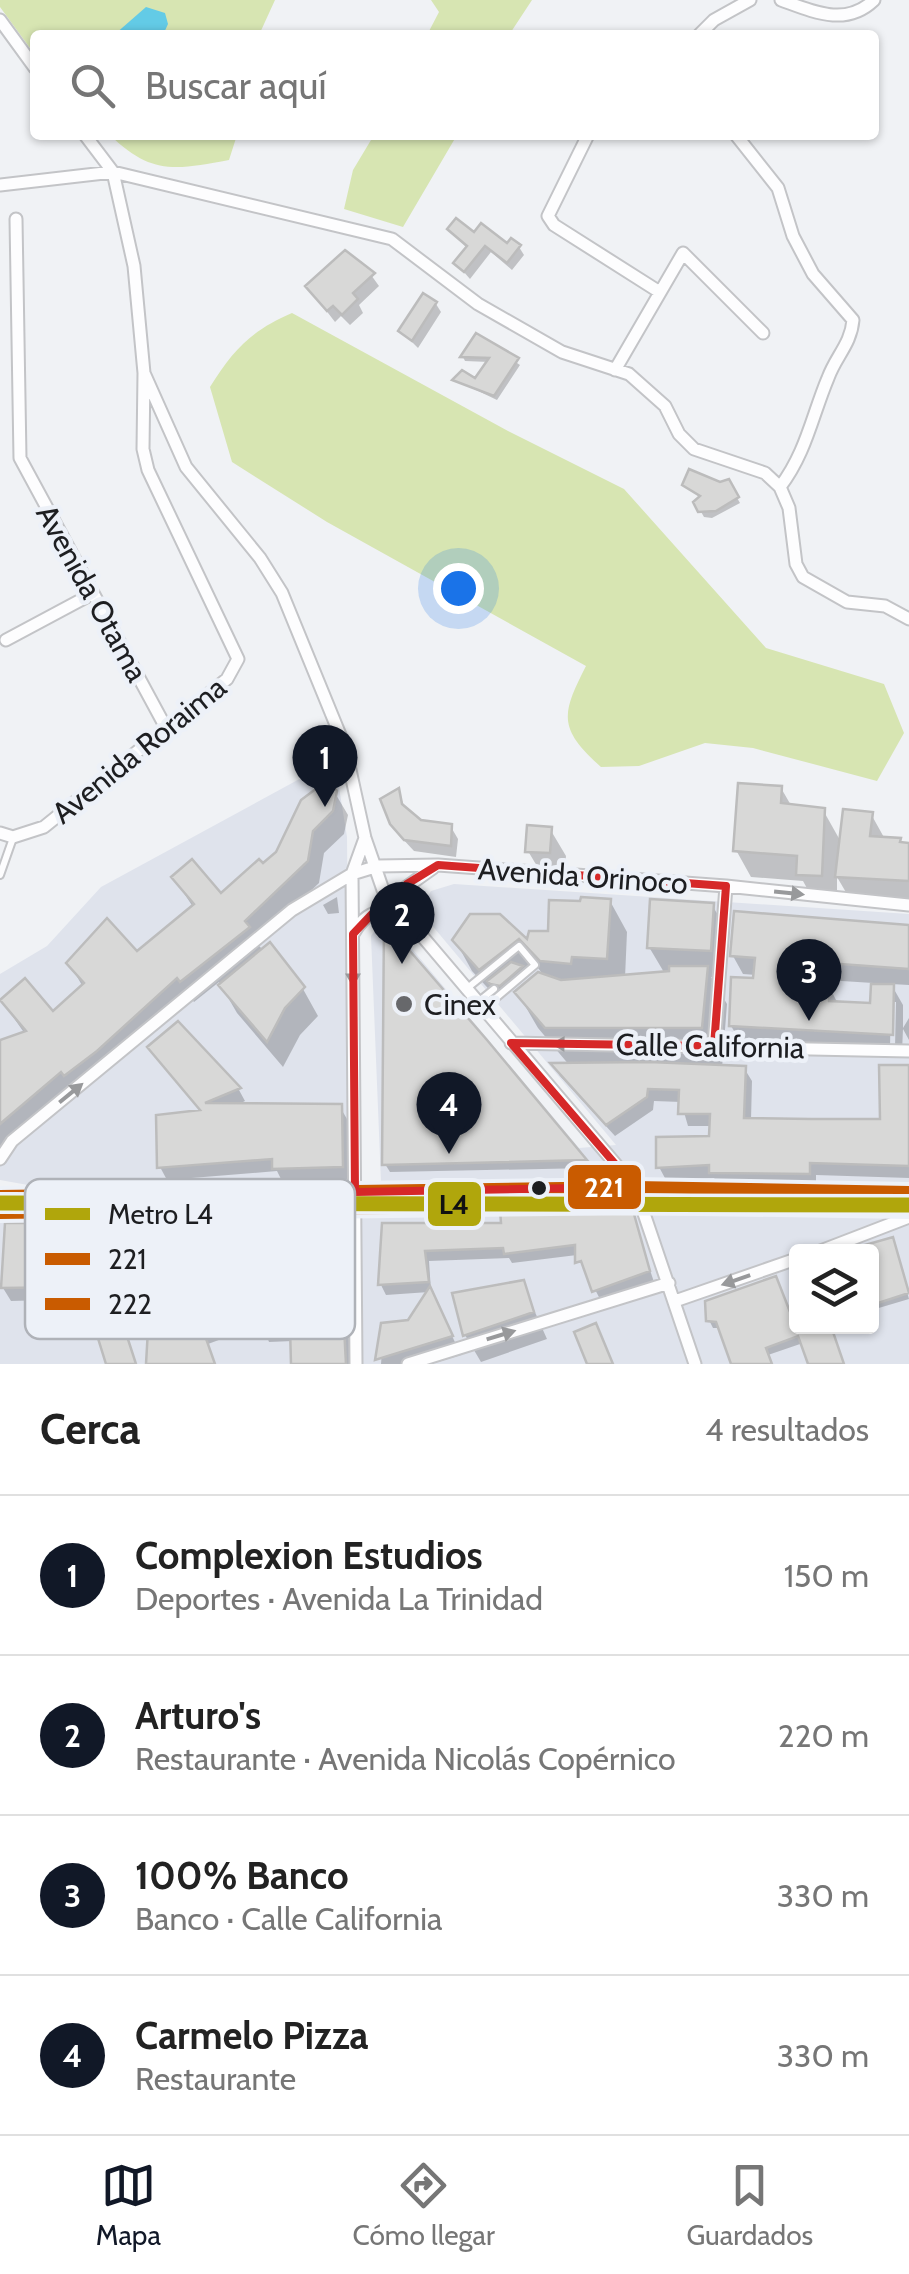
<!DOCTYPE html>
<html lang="es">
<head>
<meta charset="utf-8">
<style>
  body { margin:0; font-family:Cabin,sans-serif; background:#f2f2f2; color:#222 }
  .controls { position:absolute; right:30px; bottom:30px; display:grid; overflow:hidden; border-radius:10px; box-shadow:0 2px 8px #0004 }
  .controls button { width:90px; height:90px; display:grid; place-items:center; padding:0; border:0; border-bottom:2px solid #e0e0e0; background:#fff; color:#222; font:50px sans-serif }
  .you { position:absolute; left:458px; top:588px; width:35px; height:35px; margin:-25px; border:8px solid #fff; border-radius:50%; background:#1a73e8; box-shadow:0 0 0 15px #1a73e833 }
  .badge { display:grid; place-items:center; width:65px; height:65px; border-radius:50%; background:#111827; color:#fff; font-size:32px; font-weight:700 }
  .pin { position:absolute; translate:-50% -82px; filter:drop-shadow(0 2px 5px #0008) }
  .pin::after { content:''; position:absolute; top:52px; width:35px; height:30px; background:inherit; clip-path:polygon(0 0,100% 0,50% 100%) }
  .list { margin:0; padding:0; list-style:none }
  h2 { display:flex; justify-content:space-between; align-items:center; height:130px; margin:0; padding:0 40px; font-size:42px }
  h2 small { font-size:32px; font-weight:400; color:#767676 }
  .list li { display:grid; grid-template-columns:65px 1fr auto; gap:30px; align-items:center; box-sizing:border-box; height:160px; padding:0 40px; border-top:2px solid #e0e0e0 }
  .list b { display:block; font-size:38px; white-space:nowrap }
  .list p { margin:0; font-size:32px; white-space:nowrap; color:#767676 }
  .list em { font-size:32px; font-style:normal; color:#767676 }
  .icon { flex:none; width:55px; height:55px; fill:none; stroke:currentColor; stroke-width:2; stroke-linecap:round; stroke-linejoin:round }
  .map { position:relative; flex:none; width:909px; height:1364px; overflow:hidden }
  .search { position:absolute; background:#fff; box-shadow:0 2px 8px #0004; left:30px; right:30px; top:30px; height:110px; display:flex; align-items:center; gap:25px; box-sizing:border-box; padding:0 35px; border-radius:10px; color:#767676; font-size:38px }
  .sheet { height:770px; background:#fff }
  nav { display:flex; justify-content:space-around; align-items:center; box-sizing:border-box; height:140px; border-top:2px solid #e0e0e0; background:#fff; font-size:28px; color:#767676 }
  nav a { display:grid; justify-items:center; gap:5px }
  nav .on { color:#111827 }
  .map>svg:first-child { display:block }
</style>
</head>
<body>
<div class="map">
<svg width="909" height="1364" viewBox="0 0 909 1364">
  <rect width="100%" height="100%" fill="#f0f2f5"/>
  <path fill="#dfe3ec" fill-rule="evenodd" d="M327 764 338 781 347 837 350 1181 346 1185 228 1189 28 1185 0 1180V974L47 946 101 887Z
    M454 884 909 914V1364H0V1215L382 1207 371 936 380 923 392 925 579 1148 616 1145 425 917 426 900 431 891ZM796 1252H872V1326H796Z"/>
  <path fill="#d7e5b2" d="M0 0H275L259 35H35V55L0 7Z
    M431 0H532L509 35H427L439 12Z
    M110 135H237L229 160C175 170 151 175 110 135Z
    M374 135H457L403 227 344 209 353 170Z
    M292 313 508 431 624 489 766 648 884 684 904 733 877 781 753 748 705 743 639 766 601 767C558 728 561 715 586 666L327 522 232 462 210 387C233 350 252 330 292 313Z"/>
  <path fill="#63cbe6" d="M146 7 165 13 168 24 163 35H114Z"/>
  <path fill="#0003" fill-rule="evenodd" d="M450 230 519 247 524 255 512 270 491 252 470 279 456 263 468 249Z
    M361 261 379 286 359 305 363 313 350 325 341 316 335 322 308 287Z
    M436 304 441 312 418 348 401 331Z
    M477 336 520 365 497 400 455 380 476 381 489 362 465 361 463 357Z
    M728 482 740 503 712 518 704 517 696 503 701 498 685 485Z
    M781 788 792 807 823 810 841 842 871 814 886 841 909 843V909L854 906 837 877V902L814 901 803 881 751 877 736 850Z
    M398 791 406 810 420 822 451 827 458 839 456 857 414 851 400 836 392 822Z
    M335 793 348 815 344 834 324 853 319 883 256 943 303 989 318 1016 300 1035 283 1067 237 1013 219 982 194 1002 191 998 0 1155V1043L25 1034 2 1001 53 1015 83 987 69 963 136 954 193 907 174 878 221 897 263 867Z
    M550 829 566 856 564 879 544 878 528 851Z
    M337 897 339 913 328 914 323 905Z
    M610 901 627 932 625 978 665 974 649 947 712 905 728 932 725 977H711L727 1004 722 1068H744L752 1081 751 1120 882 1122 909 1067V1178L816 1175V1186H719L714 1178 666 1180 659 1167 712 1139V1126H688L681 1102 654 1101 653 1110 615 1136 560 1076 554 1066H570L538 1028 517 992 541 972 538 968 498 999 472 971 455 940 499 917 529 944Z
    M387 928 585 1161 589 1168 390 1172 385 1164Z
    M909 928V985L891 984 903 1005V1028L909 1018V1040L903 1029 902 1052 742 1044 731 1026 756 975 743 974 733 956ZM826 980 873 983V1006L838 1004ZM891 1002H896L895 1047H890Z
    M177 1025 239 1090 245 1101 235 1106 340 1107 347 1119 349 1179 282 1181 277 1171 167 1180 160 1167 201 1112 150 1047Z
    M630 1210 654 1282 601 1301 577 1255 512 1263 509 1258 429 1261 431 1291 461 1355 431 1364H381L384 1325 409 1322 429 1292 386 1295 381 1285 384 1225H504Z
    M303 1223 311 1236 310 1290 341 1292 349 1305 352 1364H293V1341L269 1342 262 1324 208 1344 215 1364H149L152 1308 90 1306 86 1299 11 1301 3 1288 77 1225 81 1232 157 1234Z
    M892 1240 909 1299 872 1310V1252H857Z
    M522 1283 547 1339 481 1362 465 1335Z
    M709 1320 797 1333 830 1326 844 1364H810L803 1343 768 1355 772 1364H734L721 1328H713Z"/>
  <path fill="#d8d8d7" stroke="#bcbcbc" stroke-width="2.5" d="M456 218 474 232 481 223 507 243 511 238 521 245 507 263 485 246 464 272 453 263 467 246 447 229Z
    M345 250 375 273 353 293 358 299 342 315 333 306 327 311 305 286Z
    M423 293 437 302 412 341 398 331Z
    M476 333 519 358 494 396 452 380 462 370 475 378 489 358 460 357Z
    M689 469 720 482 729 479 739 497 716 511 698 512 693 502 700 496 682 485Z
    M329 779 337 791 333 811 313 831 308 861 245 921 250 927 180 982 177 978 97 1051 64 1076 61 1072 0 1124V1040L26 1031 0 1000 25 978 53 1011 84 983 66 963 107 918 137 951 194 904 171 877 192 859 221 893 259 859 263 863 276 852 301 800Z
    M738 783 782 786 781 803 825 808 822 876 796 875 797 856 733 851Z
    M399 788 402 804 421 820 452 824 451 846 404 840 390 824 380 799Z
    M843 809 873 812 870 836 901 838 900 842 909 843V881L835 877Z
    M527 825 552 827 550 853 525 852Z
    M581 897 611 899 607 959 572 957 571 964 540 961 519 939 479 970 452 940 470 914H500L527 939 529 931H548L549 900 580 901Z
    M650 899 714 903 711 951 647 948Z
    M734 911 909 925V969L786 960 784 979 829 980V1001L870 1003 871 984H894L893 1035 729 1026 731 977 753 978 755 958 730 956Z
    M384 921 487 1040 587 1160 382 1165Z
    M270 942 305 987 285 1008 267 1042 218 985Z
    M511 962 523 966 500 986 490 984 487 981Z
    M669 966H708L702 1028H545L514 992 538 972 561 980 669 971Z
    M178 1021 241 1088 205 1103 342 1104 343 1167 272 1169V1159L157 1168 156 1115 200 1110 147 1047Z
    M649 1062 746 1066 744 1118 811 1119H880L879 1065H909V1166L810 1163V1174L709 1173V1165L656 1168V1137L709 1136 710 1114H678L679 1090 648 1089 647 1097 606 1125 550 1063Z
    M632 1207 650 1271 592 1292 581 1261 575 1263V1245L504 1254 503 1248 425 1251 429 1282 378 1285 382 1223H501L500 1210Z
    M304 1220V1288L342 1289 346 1364H291L290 1328 258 1329 262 1309 203 1330 215 1364H146L150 1295 80 1294V1287L1 1288 5 1223H78V1230L154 1231 155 1221Z
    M893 1237 909 1293 872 1305V1252L851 1249Z
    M776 1276 797 1330 831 1326 844 1364H808L798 1336 766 1348 772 1364H731L716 1322 706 1321 705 1301Z
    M524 1280 534 1312 463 1336 452 1293Z
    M430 1286 453 1336 375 1360 381 1323 408 1320Z
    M596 1323 613 1364H587L574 1332Z
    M124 1327 136 1364H106L97 1335Z"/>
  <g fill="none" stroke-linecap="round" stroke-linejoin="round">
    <g stroke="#c3c4c7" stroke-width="10">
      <path id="service" d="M0 875 13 838
        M465 990 519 946 535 965 483 1009
        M478 1002 494 989"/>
    </g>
    <g stroke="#c3c4c7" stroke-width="15">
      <path id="minor" d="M781 0C814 12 846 27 874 0
        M0 20 35 68
        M699 35 714 20 750 0
        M588 135 548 216 554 225 658 291
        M736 135 778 188 793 236 813 274 853 320C851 344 836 356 828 378 812 416 806 453 780 487
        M0 185 113 172 392 239 478 304 562 352 629 374 665 406 679 434 694 449 765 473 780 487 789 508 796 564 803 577 847 602 885 606 909 619
        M16 219 20 458 165 726
        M615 370 683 253 763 333
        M144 373 186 467 260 558 282 593 345 747 365 838 383 890 635 1187 695 1364
        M6 640 92 594
        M0 833 13 837 44 827 227 679 238 659 148 470 143 449 144 373 134 266 113 172 85 135
        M401 912 402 890 433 868
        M353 934C365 913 380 906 402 916
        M511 1043 909 1051
        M714 1046 726 886
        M0 1159 12 1141 292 910 352 874 378 866 438 865 726 886 909 905
        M818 1252 909 1217
        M675 1301 796 1259
        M356 1364 352 874 365 838
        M408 1364 669 1283"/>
    </g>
    <g stroke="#c3c4c7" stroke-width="18">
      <path id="tertiary" d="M0 1196 635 1187 909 1192"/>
    </g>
    <use href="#service" stroke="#fdfdfe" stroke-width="6"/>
    <use href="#minor" stroke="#fdfdfe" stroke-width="11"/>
    <use href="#tertiary" stroke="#fdfdfe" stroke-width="14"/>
    <g stroke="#edf1f8" stroke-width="20">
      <path id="bus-1" d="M0 1196 635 1187 909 1192"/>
    </g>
    <g stroke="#edf1f8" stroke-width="20">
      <path id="bus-2" d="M0 1213 635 1205 909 1209"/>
    </g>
    <use href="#bus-1" stroke="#c95b00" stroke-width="12"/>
    <use href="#bus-2" stroke="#c95b00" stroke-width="12"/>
    <g stroke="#edf1f8" stroke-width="22">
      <path id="metro-1" d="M0 1203 909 1205"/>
    </g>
    <use href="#metro-1" stroke="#b0a60c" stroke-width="15"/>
  </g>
  <defs><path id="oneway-solid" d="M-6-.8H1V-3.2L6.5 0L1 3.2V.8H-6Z" transform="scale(2.5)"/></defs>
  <g fill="#98999b">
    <use href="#oneway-solid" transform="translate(789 893) rotate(6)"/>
    <use href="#oneway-solid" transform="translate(353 971) rotate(90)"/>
    <use href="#oneway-solid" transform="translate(567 1044) rotate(-179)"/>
    <use href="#oneway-solid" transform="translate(71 1093) rotate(-39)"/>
    <use href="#oneway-solid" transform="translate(736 1280) rotate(161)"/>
    <use href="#oneway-solid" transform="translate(501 1335) rotate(-17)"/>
  </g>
  <path fill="none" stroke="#d62828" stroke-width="8" stroke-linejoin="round" d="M438 865 726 886 714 1046 511 1043 635 1187 355 1192 353 934 372 914 396 909 407 884Z"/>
  <circle fill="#67686b" stroke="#edf1f8" stroke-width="4" cx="404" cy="1004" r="10"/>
  <circle fill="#1d1e21" stroke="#edf1f8" stroke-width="4" cx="539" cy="1188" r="9"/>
  <g text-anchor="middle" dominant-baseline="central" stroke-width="9" stroke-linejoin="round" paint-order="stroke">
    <g font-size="30" fill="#1d1e21" stroke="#edf1f8">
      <text transform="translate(92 593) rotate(61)">Avenida Otama</text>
      <text transform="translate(139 750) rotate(-39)">Avenida Roraima</text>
      <text transform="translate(583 876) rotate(4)">Avenida Orinoco</text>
      <text transform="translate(710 1046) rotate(1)">Calle California</text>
    </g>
    <g font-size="30" fill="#1d1e21" stroke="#edf1f8" text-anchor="start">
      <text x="424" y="1004">Cinex</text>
    </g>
  </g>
  <rect x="25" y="1179" width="330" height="160" rx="15" fill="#edf1f8" stroke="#afb2b8" stroke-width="2.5"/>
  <rect x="45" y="1208" width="45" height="12" fill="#b0a60c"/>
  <rect x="45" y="1253" width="45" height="12" fill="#c95b00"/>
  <rect x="45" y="1298" width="45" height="12" fill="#c95b00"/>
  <g font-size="28" fill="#1d1e21">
    <text x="108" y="1224">Metro L4</text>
    <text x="108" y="1269">221</text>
    <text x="108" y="1314">222</text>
  </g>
  <g stroke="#edf1f8" stroke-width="4">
    <rect x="566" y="1163" width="77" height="48" rx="10" fill="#c95b00"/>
    <rect x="426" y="1180" width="57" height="48" rx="10" fill="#b0a60c"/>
  </g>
  <g font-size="28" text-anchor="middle" font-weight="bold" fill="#fff">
    <text x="604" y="1197">221</text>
  </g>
  <g font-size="28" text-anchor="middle" font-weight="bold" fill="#111">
    <text x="454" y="1214">L4</text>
  </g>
</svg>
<div class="controls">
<button><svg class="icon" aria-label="layers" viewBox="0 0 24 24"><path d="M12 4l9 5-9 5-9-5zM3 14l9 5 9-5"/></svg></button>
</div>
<div class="you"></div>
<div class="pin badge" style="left:325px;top:807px">1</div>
<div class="pin badge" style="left:402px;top:964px">2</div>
<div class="pin badge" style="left:809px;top:1021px">3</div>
<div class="pin badge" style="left:449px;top:1154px">4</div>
<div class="search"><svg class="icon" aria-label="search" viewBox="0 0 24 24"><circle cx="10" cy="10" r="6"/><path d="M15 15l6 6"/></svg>Buscar aquí</div>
</div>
<section class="sheet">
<h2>Cerca<small>4 resultados</small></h2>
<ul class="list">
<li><span class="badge">1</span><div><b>Complexion Estudios</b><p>Deportes · Avenida La Trinidad</p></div><em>150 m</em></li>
<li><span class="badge">2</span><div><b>Arturo's</b><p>Restaurante · Avenida Nicolás Copérnico</p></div><em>220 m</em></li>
<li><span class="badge">3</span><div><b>100% Banco</b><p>Banco · Calle California</p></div><em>330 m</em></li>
<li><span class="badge">4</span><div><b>Carmelo Pizza</b><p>Restaurante</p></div><em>330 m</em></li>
</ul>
</section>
<nav>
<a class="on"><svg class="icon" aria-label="map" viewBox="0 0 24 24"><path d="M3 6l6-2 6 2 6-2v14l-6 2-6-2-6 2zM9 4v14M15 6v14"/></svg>Mapa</a>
<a><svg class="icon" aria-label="directions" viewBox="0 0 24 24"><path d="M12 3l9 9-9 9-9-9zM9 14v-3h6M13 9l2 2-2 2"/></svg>Cómo llegar</a>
<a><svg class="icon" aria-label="saved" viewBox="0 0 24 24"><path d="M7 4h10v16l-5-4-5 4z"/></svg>Guardados</a>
</nav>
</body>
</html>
